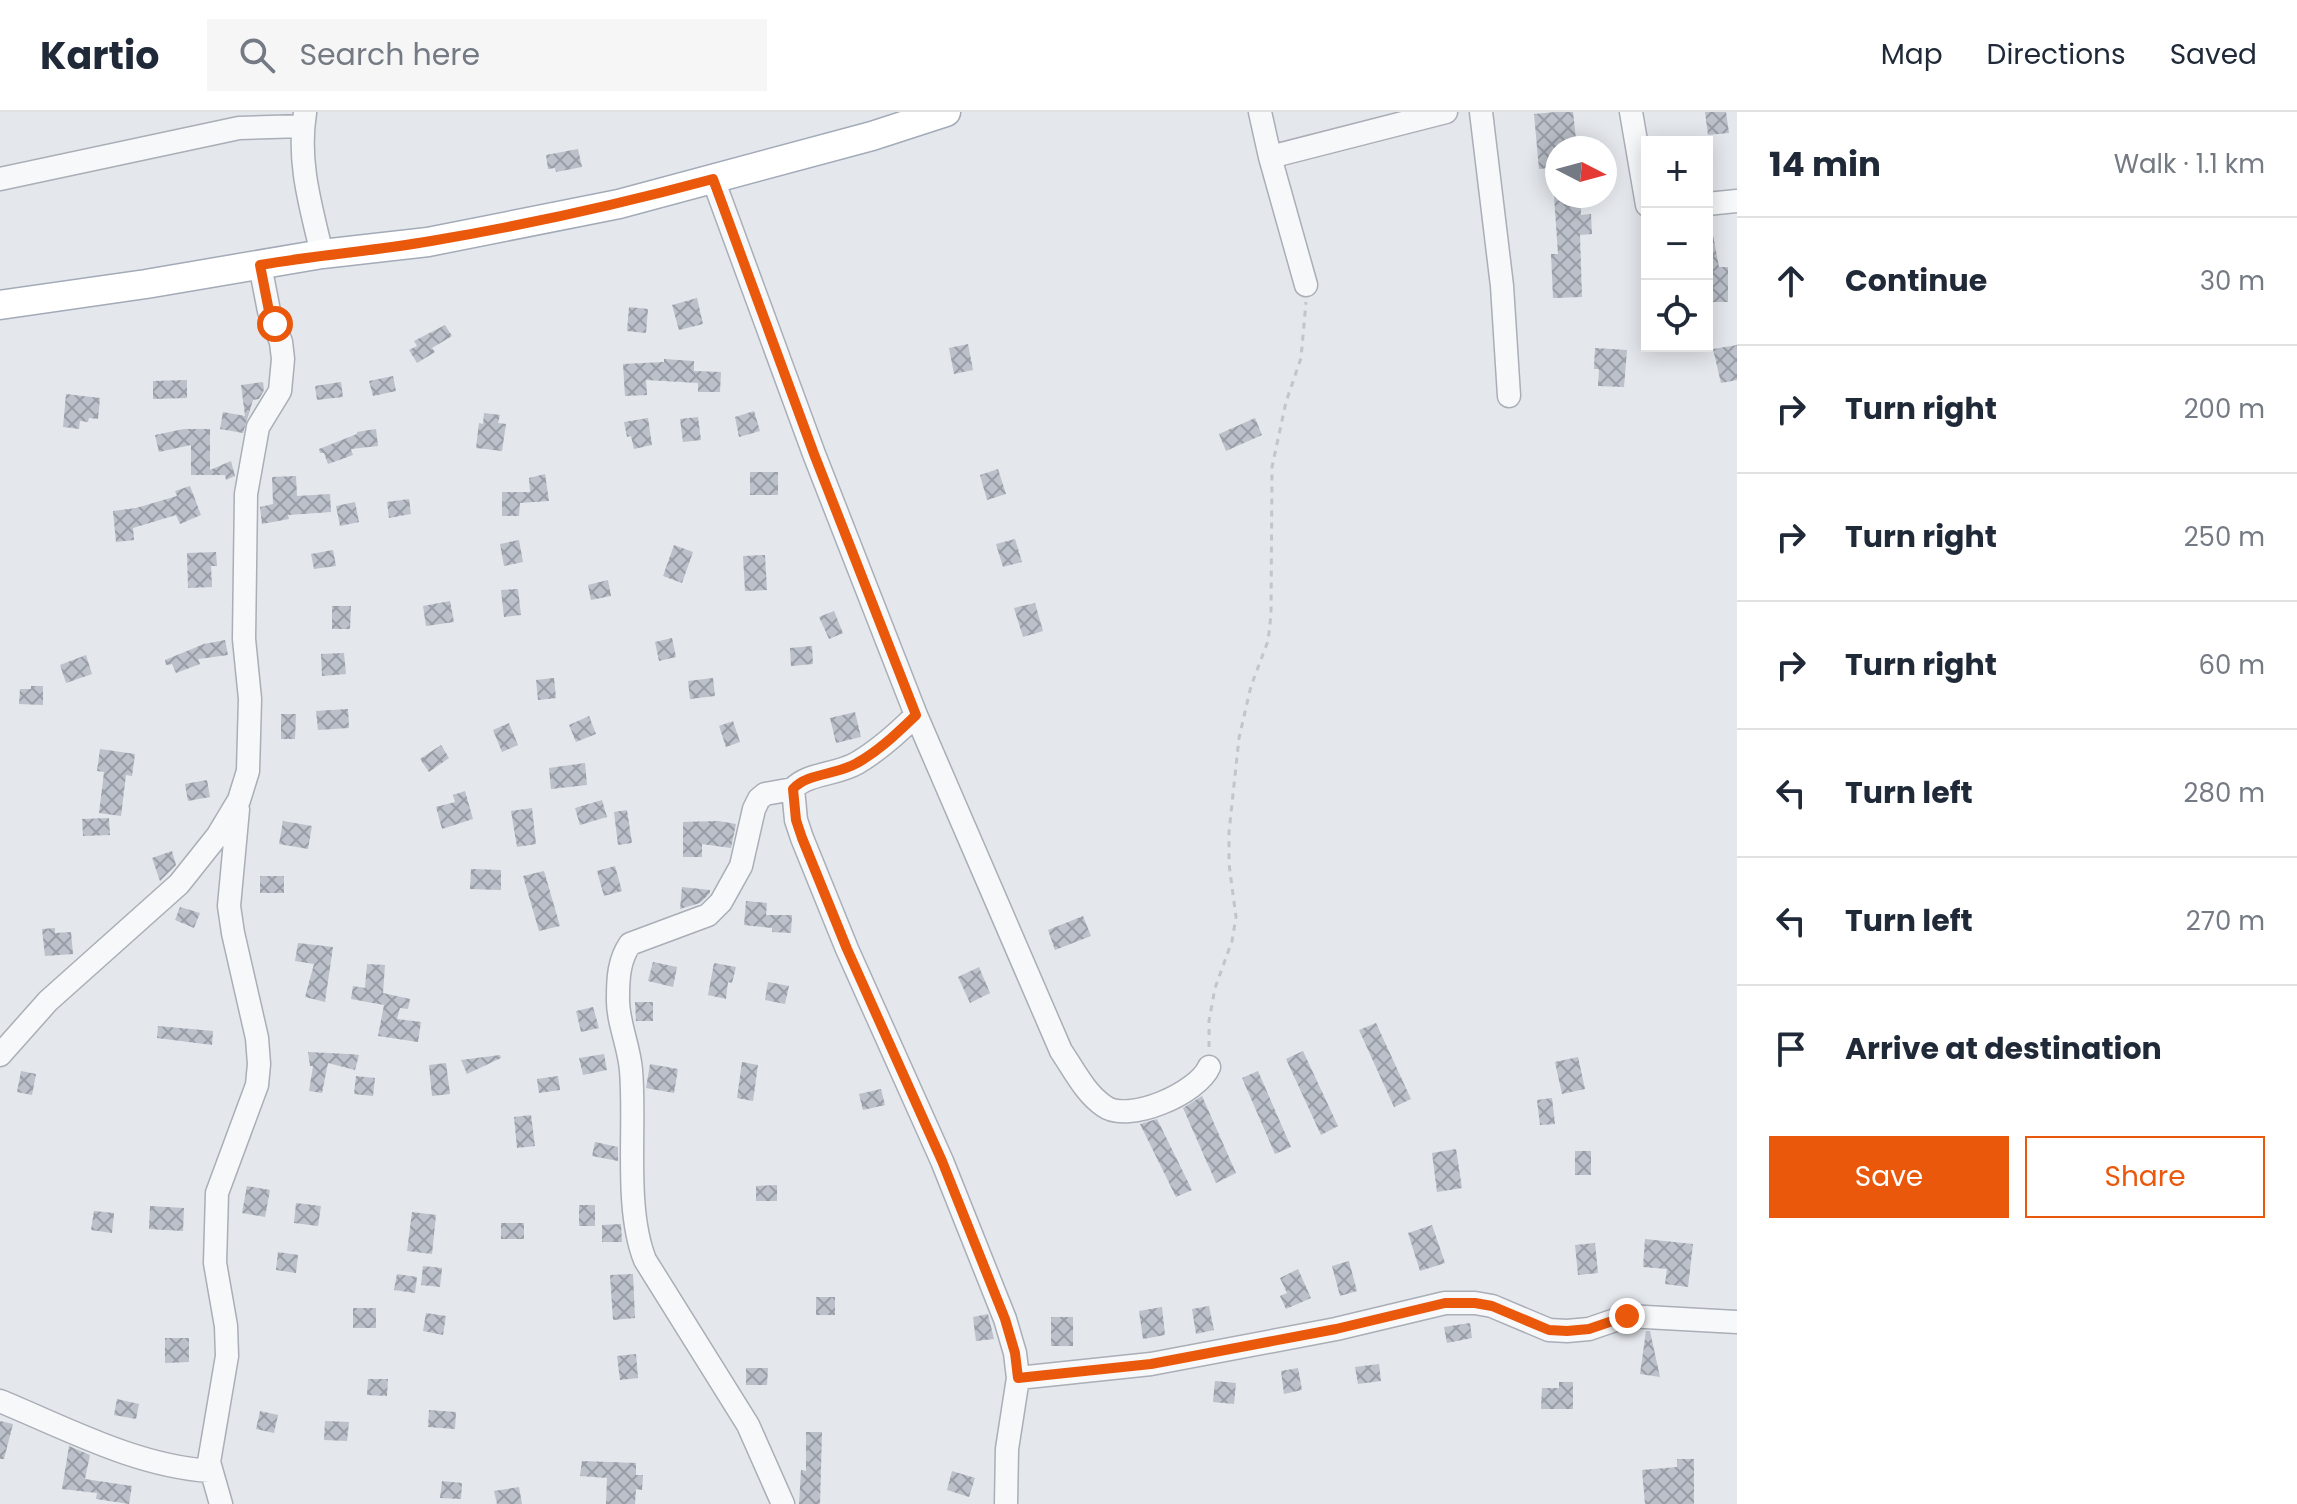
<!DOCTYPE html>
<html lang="en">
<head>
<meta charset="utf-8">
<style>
  body { margin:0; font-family:Poppins,sans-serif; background:#f6f6f7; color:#1f2937 }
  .controls { position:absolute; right:24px; top:24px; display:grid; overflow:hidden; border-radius:0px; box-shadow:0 4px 20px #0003 }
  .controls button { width:72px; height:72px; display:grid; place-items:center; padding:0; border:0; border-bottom:2px solid #e0e1e3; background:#fff; color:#1f2937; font:40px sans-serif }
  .compass { position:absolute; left:1545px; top:24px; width:72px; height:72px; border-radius:50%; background:#fff; box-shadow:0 4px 20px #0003; rotate:96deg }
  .stop { position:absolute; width:24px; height:24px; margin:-18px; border:6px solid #ea580c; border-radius:50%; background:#fff }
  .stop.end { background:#ea580c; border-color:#fff; box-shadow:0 2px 8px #0008 }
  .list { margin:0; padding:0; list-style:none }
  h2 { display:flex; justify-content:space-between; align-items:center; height:104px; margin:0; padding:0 32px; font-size:34px }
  h2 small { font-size:26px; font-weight:400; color:#747a83 }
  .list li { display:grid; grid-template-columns:52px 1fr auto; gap:24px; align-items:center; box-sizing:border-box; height:128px; padding:0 32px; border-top:2px solid #e0e1e3 }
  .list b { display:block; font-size:30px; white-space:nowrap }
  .list em { font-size:26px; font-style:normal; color:#747a83 }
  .actions { display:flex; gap:16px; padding:24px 32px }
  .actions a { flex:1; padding:18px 0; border:2px solid #ea580c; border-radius:0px; text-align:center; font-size:28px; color:#ea580c }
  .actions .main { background:#ea580c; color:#fff }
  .icon { flex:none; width:44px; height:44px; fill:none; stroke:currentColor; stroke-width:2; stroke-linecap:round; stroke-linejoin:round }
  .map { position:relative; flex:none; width:1737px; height:1392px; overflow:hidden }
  header { display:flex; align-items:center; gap:48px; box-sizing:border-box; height:112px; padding:0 40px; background:#fff; border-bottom:2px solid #e0e1e3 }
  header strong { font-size:38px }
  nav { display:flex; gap:44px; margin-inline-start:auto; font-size:28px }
  .search { width:560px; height:72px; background:#f6f6f7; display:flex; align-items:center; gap:20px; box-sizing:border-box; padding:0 28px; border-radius:0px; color:#747a83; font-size:30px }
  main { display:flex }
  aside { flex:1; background:#fff }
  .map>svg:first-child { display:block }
</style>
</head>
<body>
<header>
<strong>Kartio</strong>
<div class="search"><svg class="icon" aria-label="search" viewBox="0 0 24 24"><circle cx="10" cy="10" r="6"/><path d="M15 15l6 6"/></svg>Search here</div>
<nav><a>Map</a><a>Directions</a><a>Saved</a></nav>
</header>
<main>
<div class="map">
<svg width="1737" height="1392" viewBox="0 0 1737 1392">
  <defs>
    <pattern id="building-cross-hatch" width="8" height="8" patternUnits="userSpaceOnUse" patternTransform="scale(2)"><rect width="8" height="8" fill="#bbc0ca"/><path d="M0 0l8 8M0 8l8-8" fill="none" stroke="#989da6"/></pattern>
  </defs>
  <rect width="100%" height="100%" fill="#e4e7ec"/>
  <path fill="url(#building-cross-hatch)" d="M1555 0H1573L1577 36H1557V55L1539 57 1534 2Z
    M1705 0H1726L1729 21 1708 23Z
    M578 37 582 55 556 60 555 56 548 57 546 43Z
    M1554 84H1580L1581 103 1591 102 1592 122 1580 123 1582 185 1553 186 1551 142H1558Z
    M1707 123H1713L1719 155H1728V190H1712V176H1707Z
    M697 186 703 212 679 218 672 193Z
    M629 195 648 197 646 221 627 219Z
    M445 213 452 224 432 236 435 240 417 251 409 238 417 234 414 229Z
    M968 232 973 258 954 262 949 236Z
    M1737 233V268L1721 271 1713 237Z
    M1595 236 1627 238 1624 275 1598 274 1599 257H1594Z
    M664 247 694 249V259L721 260 720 280H698V271L646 268 647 283 625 284 623 252 664 250Z
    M393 264 396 279 373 284 369 269Z
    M187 268V286L153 287V269Z
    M263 270 264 278 259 287 253 288 243 321 220 317 223 300 245 304 241 273Z
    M341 270 343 285 317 288 315 274Z
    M66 282 100 286 98 307 89 306 88 310 80 309 79 317 63 315Z
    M754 299 760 319 739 325 735 305Z
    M484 301 500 303 498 311 506 312 502 339 476 336 479 311 483 312Z
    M698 305 701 328 683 330 680 307Z
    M648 306 652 333 634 337 631 324 627 325 624 310Z
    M1255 306 1262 323 1226 339 1219 322Z
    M184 317H210V358L231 349 235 364 226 368 225 363H191V333L159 340 155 323Z
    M376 317 378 334 351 337 353 343 328 352 324 341H320L319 337 357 322V320Z
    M998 357 1006 382 987 388 980 363Z
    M750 360H778V383H750Z
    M545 362 549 389 520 391 519 404H502V380H530L529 366Z
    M296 364 297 384 330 382 331 400 288 403 289 407 262 412 260 395 273 392 272 365Z
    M190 374 201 403 180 412 176 403 133 416 134 428 116 430 113 399 136 396 177 384 175 379Z
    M409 387 411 402 389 406 387 390Z
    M355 390 359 410 340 414 336 394Z
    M1015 427 1022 450 1003 455 996 432Z
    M519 428 523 450 504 454 500 432Z
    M674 433 693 440 682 471 663 464Z
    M333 438 336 454 314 457 311 442Z
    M216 440 217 454H211L212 475 188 476 187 441Z
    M765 443 767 478 745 479 743 444Z
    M608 468 611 484 591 488 588 473Z
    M518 477 521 503 504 505 501 478Z
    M450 489 454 510 426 514 423 494Z
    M1035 491 1043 519 1023 525 1014 496Z
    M332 494H351L350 517H332Z
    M834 499 843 521 829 527 819 505Z
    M672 526 676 545 659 549 655 530Z
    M225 528 228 543 198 547 200 552 176 561 172 552 166 553 165 548 204 532Z
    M812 534 813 552 791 554 790 536Z
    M344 541 346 562 322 564 321 542Z
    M86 543 92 562 66 571 60 553Z
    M554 566 556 586 538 588 536 568Z
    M713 566 715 584 690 587 688 569Z
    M31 574H43V593L19 592 20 577H31Z
    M348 597 349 616 318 618 316 599Z
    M855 600 861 625 836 631 830 606Z
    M281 602H296L295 627H281Z
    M589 604 596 622 576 630 569 613Z
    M733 609 740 630 726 635 719 614Z
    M509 611 518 633 502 640 493 618Z
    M441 633 449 646 429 660 420 647Z
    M100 637 135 642 132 664 126 663 121 704 99 701 104 660 97 659Z
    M585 651 587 673 551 677 549 656Z
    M207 668 210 685 188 689 185 672Z
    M465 679 473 707 442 717 436 695 455 690 453 683Z
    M602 688 607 705 580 713 575 696Z
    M532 696 536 732 517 735 511 699Z
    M627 698 632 731 618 733 614 700Z
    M109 706 110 723 83 724 82 707Z
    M283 709 312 714 308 737 279 732Z
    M718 709 736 712 731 736 702 732V745H683V710Z
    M172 739 176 753 160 769 152 746Z
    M615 754 622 779 604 784 597 759Z
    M471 757 501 758V778L470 777Z
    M544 759 560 814 539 819 523 764Z
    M260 764H284V781H260Z
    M682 775 710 778V781L700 791 680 797Z
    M746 789 767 791 766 803H792L791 821 772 820V816L744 813Z
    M180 795 200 801 194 816 175 808Z
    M1083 804 1091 824 1055 838 1048 818Z
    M55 816V821L71 820 73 842 45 844 42 817Z
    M298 831 333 835 325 890 305 885 314 852 295 849Z
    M653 850 677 855 673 875 648 869Z
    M714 851 736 855 732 871 728 870 726 887 708 883Z
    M367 852 385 853 383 881 410 887 408 897 400 896 397 907 421 910 418 930 378 924 384 893 351 887 353 874 365 876Z
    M979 855 990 881 970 891 958 865Z
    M768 870 789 874 785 892 765 888Z
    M635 890H653V909H636Z
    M593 895 599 916 581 920 576 899Z
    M1376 911 1411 987 1394 995 1359 918Z
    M158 914 213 919 212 933 157 926Z
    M1303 939 1338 1014 1321 1023 1286 947Z
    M308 940 348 942 359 943 355 958 328 951 322 981 309 979 313 954H310Z
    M604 942 607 958 583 963 579 946Z
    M500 943 501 946 467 962 461 948Z
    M1578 945 1585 977 1562 982 1555 950Z
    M742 950 758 953 753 989 737 986Z
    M446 951 450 982 432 984 429 953Z
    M650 952 678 957 674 981 646 976Z
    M21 959 36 962 32 983 17 980Z
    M1258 959 1291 1035 1275 1042 1242 966Z
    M356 964 375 966 373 984 354 982Z
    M558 964 560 978 539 981 537 967Z
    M881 977 885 993 863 998 859 982Z
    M1202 984 1236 1061 1216 1071 1183 996Z
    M1552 986 1555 1012 1540 1013 1537 988Z
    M531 1003 535 1034 517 1036 514 1005Z
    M1157 1007 1192 1078 1176 1085 1140 1012Z
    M595 1030 618 1035V1049L592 1044Z
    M1456 1037 1462 1076 1437 1080 1432 1041Z
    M1575 1039H1591V1063H1575Z
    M777 1073V1089H756V1074Z
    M247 1074 270 1078 265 1105 242 1101Z
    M296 1091 321 1094 318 1114 294 1111Z
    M579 1093H595V1114H579Z
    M150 1094 184 1096 183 1119 149 1117Z
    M94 1099 114 1101 112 1121 91 1118Z
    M412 1100 436 1103 432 1142 407 1139Z
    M501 1111H524V1127H501Z
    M621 1112 622 1130H602V1113Z
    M1432 1113 1445 1151 1420 1159 1408 1121Z
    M1645 1127 1693 1132 1688 1175 1665 1172 1667 1157 1643 1155Z
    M1595 1131 1598 1161 1578 1163 1575 1133Z
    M278 1140 298 1143 296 1161 276 1158Z
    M1349 1149 1357 1179 1340 1184 1332 1154Z
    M423 1154 442 1156 440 1175 421 1173Z
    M1298 1157 1311 1186 1286 1197 1280 1184 1287 1181 1280 1166Z
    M397 1162 417 1165 415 1181 394 1178Z
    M633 1162 635 1206 613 1208 610 1163Z
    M816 1185H835V1203H816Z
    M1209 1194 1214 1218 1196 1222 1192 1197Z
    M1162 1195 1165 1223 1143 1227 1139 1199Z
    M353 1196H376V1216H353Z
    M426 1201 446 1204 443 1223 423 1219Z
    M988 1202 994 1227 976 1229 973 1205Z
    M1051 1205H1073V1234H1051Z
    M1470 1211 1472 1226 1447 1231 1444 1215Z
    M1646 1219H1650L1660 1265 1640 1262Z
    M165 1226H189V1250L165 1251Z
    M636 1242 638 1266 620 1268 617 1244Z
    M1379 1252 1381 1269 1358 1272 1355 1255Z
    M746 1256H768L767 1273H746Z
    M1298 1256 1302 1278 1284 1282 1281 1259Z
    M368 1267H388L387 1284 367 1283Z
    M1215 1269 1236 1271 1234 1292 1213 1290Z
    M1559 1270H1573V1297H1541L1542 1276H1559Z
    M117 1287 139 1292 136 1307 114 1303Z
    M429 1298 456 1300 455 1317 428 1315Z
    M260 1299 278 1303 274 1321 256 1317Z
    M0 1309 13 1312 4 1347H0Z
    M325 1309 349 1310 347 1329 324 1328Z
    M806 1320H822L820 1392H799L801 1358 806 1359Z
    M69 1334 90 1343 85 1367 132 1374 129 1392 96 1387 97 1381 62 1377Z
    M1677 1347H1694V1392H1645L1642 1358 1677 1355Z
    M582 1349 636 1351V1363H643L642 1378 636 1377 635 1392H606L607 1366 580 1364Z
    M952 1359 975 1366 969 1385 947 1378Z
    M442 1369 462 1371 461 1387 440 1386Z
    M519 1375 522 1392H497L494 1379Z"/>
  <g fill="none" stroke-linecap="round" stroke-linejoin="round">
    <g stroke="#a9aeb7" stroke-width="25">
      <path id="minor" d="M1260 0 1270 45 1306 173
        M1481 0 1502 174 1509 284
        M1631 0 1647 93
        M305 1C297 50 311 95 322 142
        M1270 45 1446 0
        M0 67 239 16 303 14
        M713 67 814 342 916 603 1061 939C1074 958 1085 981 1104 994 1128 1012 1198 981 1209 955
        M1707 92 1737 89
        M916 603C898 621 879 638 857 651 837 663 807 661 793 677L796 708 802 726 847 837 942 1049 1005 1207 1015 1241 1018 1266 1151 1252 1336 1217 1445 1191H1475L1492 1194 1549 1218 1567 1219 1589 1217 1627 1204 1737 1210
        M0 943 48 889 179 772 218 723 239 688 248 659 250 587 244 527 246 382 258 315 280 279 283 247 281 230 269 199 260 153
        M0 1289C68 1317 136 1354 210 1359
        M221 1392 209 1350 227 1244 226 1214 215 1151 217 1081 257 973 259 952 257 926 233 821 229 794 238 697
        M783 1392 748 1313 645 1148C624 1095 636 1015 631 958 629 933 617 909 618 885 618 866 619 848 630 832L708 803 721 790 741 754 754 697 759 687 765 682 793 677
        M1006 1392 1007 1337 1018 1266"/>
    </g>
    <g stroke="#a3abb8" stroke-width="31">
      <path id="major" d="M0 193 146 172 322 142 428 130 619 92 872 24 946 0"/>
    </g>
    <path stroke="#c2c5cb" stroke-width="3" stroke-dasharray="6 6" stroke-linecap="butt" d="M1209 935V909L1215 876 1232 829 1236 805 1229 752V720L1239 626 1251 574 1268 529 1271 503 1272 355 1286 290 1301 246 1306 190"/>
    <use href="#minor" stroke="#f7f8fa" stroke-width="22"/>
    <use href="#major" stroke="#fff" stroke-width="28"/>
  </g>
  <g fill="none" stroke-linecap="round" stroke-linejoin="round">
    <path stroke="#ea580c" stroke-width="10" d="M275 212 269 199 260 153C317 143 374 139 431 129 526 113 620 92 713 67L814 342 916 603C897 621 879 639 857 651 837 663 807 661 793 677L796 708 802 726 847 837 942 1049 1005 1207 1015 1241 1018 1266 1151 1252 1336 1217 1445 1191H1475L1492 1194 1549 1218 1567 1219 1589 1217 1627 1204"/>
  </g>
</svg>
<div class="controls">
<button>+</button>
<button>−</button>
<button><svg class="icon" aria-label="locate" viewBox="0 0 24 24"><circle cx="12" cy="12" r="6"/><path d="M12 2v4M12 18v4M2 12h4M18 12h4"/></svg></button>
</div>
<svg class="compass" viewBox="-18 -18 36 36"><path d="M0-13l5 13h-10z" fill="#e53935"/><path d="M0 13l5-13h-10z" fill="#747a83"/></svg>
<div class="stop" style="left:275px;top:212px"></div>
<div class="stop end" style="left:1627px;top:1204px"></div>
</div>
<aside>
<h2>14 min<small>Walk · 1.1 km</small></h2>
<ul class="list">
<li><svg class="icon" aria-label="ahead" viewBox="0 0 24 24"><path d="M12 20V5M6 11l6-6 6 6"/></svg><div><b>Continue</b></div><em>30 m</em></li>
<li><svg class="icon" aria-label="right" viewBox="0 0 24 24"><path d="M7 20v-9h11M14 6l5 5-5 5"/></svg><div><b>Turn right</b></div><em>200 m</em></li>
<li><svg class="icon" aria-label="right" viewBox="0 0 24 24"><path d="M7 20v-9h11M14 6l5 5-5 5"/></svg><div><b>Turn right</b></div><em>250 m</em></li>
<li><svg class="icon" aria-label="right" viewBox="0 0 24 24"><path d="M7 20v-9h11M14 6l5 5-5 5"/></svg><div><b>Turn right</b></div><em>60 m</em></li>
<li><svg class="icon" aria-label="left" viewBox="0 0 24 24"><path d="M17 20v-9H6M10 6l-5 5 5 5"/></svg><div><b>Turn left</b></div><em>280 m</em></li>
<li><svg class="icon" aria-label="left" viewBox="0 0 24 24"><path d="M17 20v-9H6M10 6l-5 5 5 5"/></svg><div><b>Turn left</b></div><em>270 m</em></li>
<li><svg class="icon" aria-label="arrive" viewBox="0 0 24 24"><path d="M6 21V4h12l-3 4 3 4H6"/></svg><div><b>Arrive at destination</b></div></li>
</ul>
<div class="actions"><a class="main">Save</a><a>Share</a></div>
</aside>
</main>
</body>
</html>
